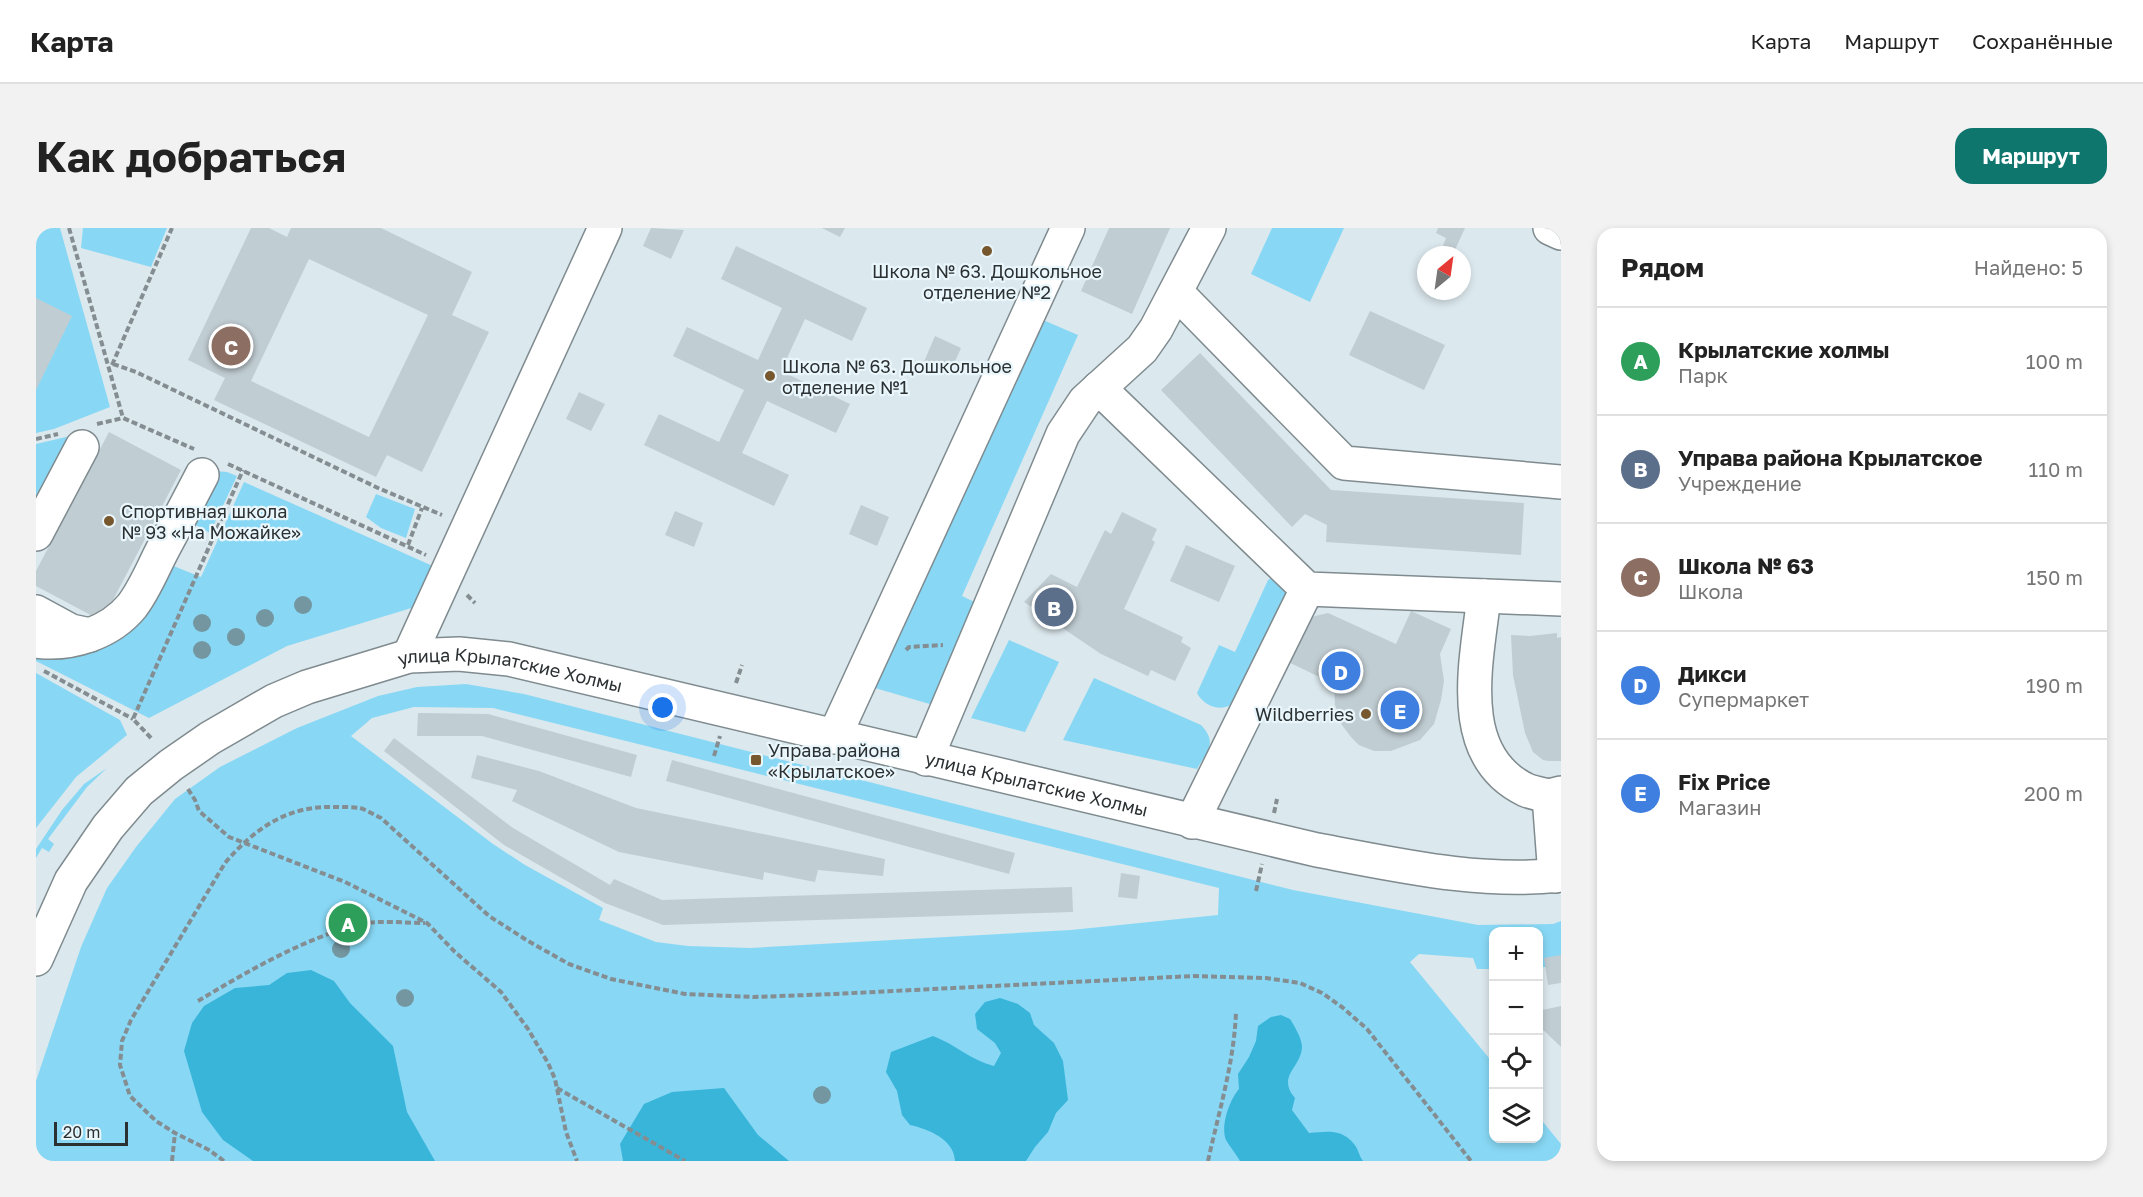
<!DOCTYPE html>
<html lang="ru">
<head>
<meta charset="utf-8">
<style>
  body { margin:0; font-family:"Golos Text",sans-serif; background:#f2f2f2; color:#222 }
  .controls { position:absolute; right:18px; bottom:18px; display:grid; overflow:hidden; border-radius:12px; box-shadow:0 3px 9px #0003 }
  .controls button { width:54px; height:54px; display:grid; place-items:center; padding:0; border:0; border-bottom:2px solid #e0e0e0; background:#fff; color:#222; font:30px sans-serif }
  .compass { position:absolute; left:1381px; top:18px; width:54px; height:54px; border-radius:50%; background:#fff; box-shadow:0 3px 9px #0003; rotate:29deg }
  .scale { position:absolute; left:18px; bottom:15px; width:74px; box-sizing:border-box; padding-left:6px; border:3px solid #2b3032; border-top:0; font-size:16px; line-height:21px; white-space:nowrap; color:#2b3032; -webkit-text-stroke:4px #e9f6fb; paint-order:stroke }
  .you { position:absolute; left:627px; top:480px; width:21px; height:21px; margin:-15px; border:4px solid #fff; border-radius:50%; background:#1a73e8; box-shadow:0 0 0 9px #1a73e833 }
  .badge { display:grid; place-items:center; width:39px; height:39px; border-radius:50%; background:#0f766e; color:#fff; font-size:20px; font-weight:700 }
  .pin { position:absolute; translate:-50% -50%; border:3px solid #fff; box-shadow:0 2px 6px #0006 }
  .list { margin:0; padding:0; list-style:none }
  h2 { display:flex; justify-content:space-between; align-items:center; height:78px; margin:0; padding:0 24px; font-size:26px }
  h2 small { font-size:20px; font-weight:400; color:#767676 }
  .list li { display:grid; grid-template-columns:39px 1fr auto; gap:18px; align-items:center; box-sizing:border-box; height:108px; padding:0 24px; border-top:2px solid #e0e0e0 }
  .list b { display:block; font-size:22px; white-space:nowrap }
  .list p { margin:0; font-size:20px; white-space:nowrap; color:#767676 }
  .list em { font-size:20px; font-style:normal; color:#767676 }
  .icon { flex:none; width:33px; height:33px; fill:none; stroke:currentColor; stroke-width:2; stroke-linecap:round; stroke-linejoin:round }
  .map { position:relative; flex:none; width:1525px; height:933px; overflow:hidden; border-radius:18px }
  header { display:flex; align-items:center; gap:36px; box-sizing:border-box; height:84px; padding:0 30px; background:#fff; border-bottom:2px solid #e0e0e0 }
  header strong { font-size:28px }
  nav { display:flex; gap:33px; margin-inline-start:auto; font-size:21px }
  .intro { display:flex; align-items:center; justify-content:space-between; box-sizing:border-box; height:144px; padding:0 36px }
  h1 { margin:0; font-size:42px }
  .button { padding:15px 27px; border-radius:18px; background:#0f766e; color:#fff; font-size:21px; font-weight:700 }
  main { display:flex; gap:36px; padding:0 36px }
  aside { flex:1; background:#fff; border-radius:18px; box-shadow:0 3px 9px #0003 }
  .map>svg:first-child { display:block }
</style>
</head>
<body>
<header>
<strong>Карта</strong>
<nav><a>Карта</a><a>Маршрут</a><a>Сохранённые</a></nav>
</header>
<div class="intro"><h1>Как добраться</h1><a class="button">Маршрут</a></div>
<main>
<div class="map">
<svg width="1525" height="933" viewBox="0 0 1525 933">
  <rect width="100%" height="100%" fill="#dbe8ed"/>
  <path fill="#88d8f5" fill-rule="evenodd" d="M0 0H24L74 179 18 201 0 205Z
    M47 0H131L115 39 45 20Z
    M1236 0H1308L1274 74 1215 46Z
    M1000 89 1042 107 926 368 949 379 904 479 832 458Z
    M47 205 0 292V216Z
    M179 243 191 244 201 248 174 305 156 295Z
    M208 254 408 343 395 374 251 418 113 490 0 433V423L26 425 135 337 165 349Z
    M340 266 379 281 370 310 345 300 330 289Z
    M1239 348 1252 364 1199 474C1187 485 1168 479 1161 465L1183 417 1199 424 1232 352Z
    M973 412 1023 434 989 504 935 490Z
    M0 445 84 492 91 507 40 549 0 600Z
    M1058 450 1165 497C1182 515 1171 523 1161 541L1027 512Z
    M430 456 488 466 1257 662 1442 697 1517 696 1525 693V739H1503L1502 704H1458L1457 741H1441L1437 730 1383 726 1374 734 1457 835 1458 910H1502L1503 889 1525 916V933H0V853L45 719 71 660 100 619 139 571 184 539 261 500 342 468 381 459ZM378 479 457 480 1183 660 1182 687 1035 702 714 720 652 718 620 714 563 692 567 680 489 637 457 616 315 508 336 490Z
    M71 540 51 559 12 611 18 616 13 624 6 620 0 630V621L26 582 48 556Z"/>
  <path fill="#39b5da" d="M275 742 298 753 314 775 357 818 371 884 399 933H217L187 912 166 884 148 823 156 795 168 778 199 760 233 757 251 745Z
    M964 770 982 776 994 785 998 797 1018 815 1027 833 1032 872 1020 885 1012 904 999 919 990 933H919C918 911 892 901 874 897L866 887 861 863 850 844 855 824 897 808C919 816 936 833 958 838L965 825 959 815 941 801 939 786 949 774Z
    M1245 787 1254 791C1259 799 1265 809 1266 818 1266 840 1240 847 1259 870L1256 882 1273 905C1290 904 1305 900 1318 916 1322 920 1323 928 1327 933H1204C1200 926 1194 919 1190 912 1184 898 1194 871 1203 861L1202 846 1213 829 1220 813 1222 798 1235 789Z
    M688 860 722 907 753 933H587L584 916 608 876 636 864Z"/>
  <path fill="#c0cdd2" fill-rule="evenodd" d="M215 0H233L251 9 255 0H345L436 44 416 87 453 104 386 244 351 227 340 249 178 172 189 150 152 132ZM273 31 392 87 333 209 215 153Z
    M615 0 648 2 635 31 607 18Z
    M786 0H809L804 9Z
    M1073 0H1134L1096 86 1045 63Z
    M1402 0H1429L1418 24 1407 18 1410 10 1400 5Z
    M700 18 831 80 816 113 769 91 745 143 814 176 800 205 731 173 706 225 753 247 738 278 608 217 623 186 683 214 708 162 637 128 651 99 722 132 746 80 685 51Z
    M0 70 36 88 0 162Z
    M1334 83 1409 117 1388 162 1313 127Z
    M899 108 925 120 913 147 887 136Z
    M1164 125 1295 262 1488 275 1485 327 1290 314 1291 297 1269 286 1256 299 1125 162Z
    M543 164 569 176 555 203 530 191Z
    M73 204 145 242 66 393 0 358V343Z
    M825 277 853 289 841 318 813 306Z
    M639 283 667 295 658 319 629 307Z
    M1086 284 1121 301 1116 312 1119 314 1088 381 1147 409 1145 414 1155 420 1139 453 1115 442 1112 448 1065 426 988 374 1015 346 1041 359 1069 302 1075 306Z
    M1150 317 1199 338 1183 374 1134 353Z
    M1375 383 1415 401 1404 426 1408 453 1405 472 1398 496 1384 512 1355 523H1338L1323 517 1315 509 1306 497 1299 477 1298 456 1244 430 1262 392 1292 385 1360 416Z
    M1521 405V410L1525 409V533H1513L1507 532 1497 524 1489 505 1477 447 1475 407 1494 408Z
    M382 485 452 486 601 527 595 549 446 508H381Z
    M358 510 477 600 574 657 578 651 626 672 1036 659 1037 684 627 697 569 675 468 617 348 523Z
    M441 527 503 543 600 580 849 631 847 648 782 642 779 654 728 644 727 652 583 624 476 573 481 562 435 550Z
    M636 532 979 625 973 646 630 553Z
    M1085 645 1104 648 1101 671 1082 669Z
    M1525 727V755L1512 757 1508 730Z
    M1525 778V819L1502 797V783Z"/>
  <g fill="none" stroke-linecap="round" stroke-linejoin="round">
    <g stroke="#7f8b8f" stroke-width="36">
      <g id="minor">
        <path d="M1514 0 1525 5"/>
        <path d="M1140 64 1308 235 1525 254"/>
        <path d="M1063 160 1271 361 1525 371"/>
        <path d="M0 306 46 219"/>
        <path d="M1448 368C1441 432 1417 527 1490 562 1497 565 1505 566 1513 568"/>
        <path d="M0 384 35 403 54 407"/>
        <path d="M0 413C34 418 74 405 96 378 109 361 117 340 127 321 140 297 153 272 166 247"/>
        <path d="M373 428 569 0"/>
        <path d="M798 509 1032 0"/>
        <path d="M890 531 1027 206 1049 173 1106 121 1120 101 1173 0"/>
        <path d="M1156 594 1271 361"/>
        <path d="M1519 648 1513 568 1525 565"/>
        <path id="s1" d="M0 731 35 653 72 599 103 563 135 537 174 510 238 473 271 459 373 428 423 426 473 431 1281 622C1362 637 1443 656 1525 647"/>
      </g>
    </g>
    <path stroke="#848d91" stroke-width="4" stroke-dasharray="6 3" stroke-linecap="butt" d="M33 0 87 190 158 221
      M77 136 100 144 342 260 406 287
      M76 137 136 0
      M61 196 87 190
      M0 211 22 206
      M192 236 390 327
      M372 317 386 280
      M431 367 439 375
      M870 422 873 419 907 417
      M8 443 97 491
      M700 455 706 437
      M115 510 97 491 207 242
      M678 528 684 508
      M152 561 159 572 163 583 193 609 309 654 391 695 419 724 465 764 492 801 512 835 519 851 530 904 541 933
      M1238 585 1241 571
      M1220 663 1226 636
      M162 773C212 743 267 711 324 696 342 692 370 695 389 695
      M521 860 649 933
      M136 933 139 905
      M188 933 173 922 139 905 120 893 94 868 84 837 86 813 95 792 189 635C219 600 252 577 300 579 308 579 317 579 324 580 331 582 338 587 345 590L453 688 492 713 533 736 575 751 649 766 718 769 798 766 1157 748 1230 750 1264 755 1286 765 1306 779 1331 801 1435 933
      M1172 933C1183 883 1198 835 1200 784"/>
    <use href="#minor" stroke="#fff" stroke-width="33"/>
  </g>
  <g fill="#7496a1">
    <circle cx="267" cy="377" r="9"/>
    <circle cx="229" cy="390" r="9"/>
    <circle cx="166" cy="395" r="9"/>
    <circle cx="200" cy="409" r="9"/>
    <circle cx="166" cy="422" r="9"/>
    <circle cx="305" cy="721" r="9"/>
    <circle cx="369" cy="770" r="9"/>
    <circle cx="786" cy="867" r="9"/>
  </g>
  <g fill="#77572d" stroke="#e9f6fb" stroke-width="2">
    <circle cx="951" cy="23" r="6"/>
    <circle cx="734" cy="148" r="6"/>
    <circle cx="73" cy="293" r="6"/>
    <circle cx="1330" cy="486" r="6"/>
    <rect x="714" y="526" width="12" height="12" rx="3"/>
  </g>
  <g text-anchor="middle" dominant-baseline="central" stroke-width="4.5" stroke-linejoin="round" paint-order="stroke">
    <g font-size="18" fill="#2b3032" stroke="#e9f6fb" text-anchor="start">
      <text x="951" y="43" text-anchor="middle">Школа № 63. Дошкольное<tspan x="951" dy="21">отделение №2</tspan></text>
      <text x="746" y="138">Школа № 63. Дошкольное<tspan x="746" dy="21">отделение №1</tspan></text>
      <text x="85" y="283">Спортивная школа<tspan x="85" dy="21">№ 93 «На Можайке»</tspan></text>
      <text x="1318" y="486" text-anchor="end">Wildberries</text>
      <text x="732" y="522">Управа района<tspan x="732" dy="21">«Крылатское»</tspan></text>
    </g>
    <g font-size="18" fill="#2b3032" stroke="#e9f6fb">
      <text stroke="none"><textPath href="#s1" startOffset="606">улица Крылатские Холмы</textPath></text>
      <text stroke="none"><textPath href="#s1" startOffset="1146">улица Крылатские Холмы</textPath></text>
    </g>
  </g>
</svg>
<div class="controls">
<button>+</button>
<button>−</button>
<button><svg class="icon" aria-label="locate" viewBox="0 0 24 24"><circle cx="12" cy="12" r="6"/><path d="M12 2v4M12 18v4M2 12h4M18 12h4"/></svg></button>
<button><svg class="icon" aria-label="layers" viewBox="0 0 24 24"><path d="M12 4l9 5-9 5-9-5zM3 14l9 5 9-5"/></svg></button>
</div>
<svg class="compass" viewBox="-18 -18 36 36"><path d="M0-13l5 13h-10z" fill="#e53935"/><path d="M0 13l5-13h-10z" fill="#767676"/></svg>
<div class="scale">20 m</div>
<div class="you"></div>
<div class="pin badge" style="left:312px;top:695px;background:#2e9e5b">A</div>
<div class="pin badge" style="left:1018px;top:379px;background:#5c6f8a">B</div>
<div class="pin badge" style="left:195px;top:118px;background:#8d6e63">C</div>
<div class="pin badge" style="left:1305px;top:443px;background:#3f7fe0">D</div>
<div class="pin badge" style="left:1364px;top:482px;background:#3f7fe0">E</div>
</div>
<aside>
<h2>Рядом<small>Найдено: 5</small></h2>
<ul class="list">
<li><span class="badge" style="background:#2e9e5b">A</span><div><b>Крылатские холмы</b><p>Парк</p></div><em>100 m</em></li>
<li><span class="badge" style="background:#5c6f8a">B</span><div><b>Управа района Крылатское</b><p>Учреждение</p></div><em>110 m</em></li>
<li><span class="badge" style="background:#8d6e63">C</span><div><b>Школа № 63</b><p>Школа</p></div><em>150 m</em></li>
<li><span class="badge" style="background:#3f7fe0">D</span><div><b>Дикси</b><p>Супермаркет</p></div><em>190 m</em></li>
<li><span class="badge" style="background:#3f7fe0">E</span><div><b>Fix Price</b><p>Магазин</p></div><em>200 m</em></li>
</ul>
</aside>
</main>
</body>
</html>
